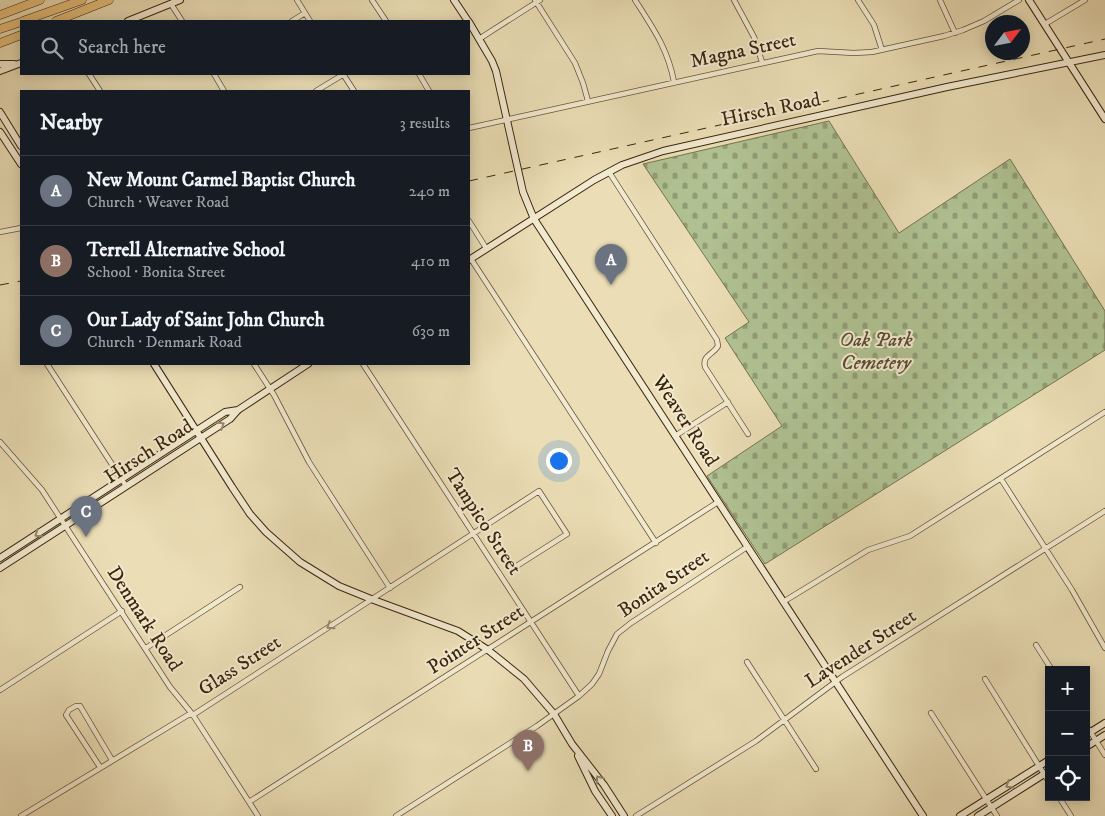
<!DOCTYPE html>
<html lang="en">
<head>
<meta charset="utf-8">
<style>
  body { margin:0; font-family:"IM FELL DW Pica",serif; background:#242831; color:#f1f3f6 }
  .controls { position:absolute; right:15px; bottom:15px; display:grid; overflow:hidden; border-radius:0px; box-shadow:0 2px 12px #0003 }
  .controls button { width:45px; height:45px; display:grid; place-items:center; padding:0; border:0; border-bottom:1px solid #363941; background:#171b24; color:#f1f3f6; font:25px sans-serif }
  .compass { position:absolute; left:985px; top:15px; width:45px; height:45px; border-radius:50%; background:#171b24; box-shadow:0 2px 12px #0003; rotate:58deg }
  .you { position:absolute; left:558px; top:460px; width:18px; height:18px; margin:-12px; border:4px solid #fff; border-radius:50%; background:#1a73e8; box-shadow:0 0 0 8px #1a73e833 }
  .badge { display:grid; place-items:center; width:32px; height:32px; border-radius:50%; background:#0b8043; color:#fff; font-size:16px; font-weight:700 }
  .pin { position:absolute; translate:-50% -41px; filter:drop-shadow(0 1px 2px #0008) }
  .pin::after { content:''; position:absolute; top:26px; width:18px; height:15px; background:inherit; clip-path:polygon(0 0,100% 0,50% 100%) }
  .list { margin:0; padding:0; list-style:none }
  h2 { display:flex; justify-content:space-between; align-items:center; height:65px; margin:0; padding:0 20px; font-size:21px }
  h2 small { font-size:16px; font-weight:400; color:#9ea1a6 }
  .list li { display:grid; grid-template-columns:32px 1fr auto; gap:15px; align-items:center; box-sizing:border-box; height:70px; padding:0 20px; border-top:1px solid #363941 }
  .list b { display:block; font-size:19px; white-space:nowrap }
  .list p { margin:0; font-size:16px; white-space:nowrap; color:#9ea1a6 }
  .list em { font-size:16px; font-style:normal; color:#9ea1a6 }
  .icon { flex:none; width:28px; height:28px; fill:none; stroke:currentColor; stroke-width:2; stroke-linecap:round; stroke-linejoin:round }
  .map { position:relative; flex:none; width:1105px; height:816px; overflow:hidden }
  .search { position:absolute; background:#171b24; box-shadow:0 2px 12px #0003; left:20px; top:20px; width:450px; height:55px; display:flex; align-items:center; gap:12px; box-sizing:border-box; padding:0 18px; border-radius:0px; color:#9ea1a6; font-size:19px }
  .panel { position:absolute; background:#171b24; box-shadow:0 2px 12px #0003; left:20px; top:90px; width:450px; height:275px; border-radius:0px }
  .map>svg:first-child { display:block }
</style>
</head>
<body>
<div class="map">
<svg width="1105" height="816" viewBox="0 0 1105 816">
  <defs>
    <pattern id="cemetery-stones" width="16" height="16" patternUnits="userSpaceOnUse" patternTransform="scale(1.25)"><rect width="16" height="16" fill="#b0c293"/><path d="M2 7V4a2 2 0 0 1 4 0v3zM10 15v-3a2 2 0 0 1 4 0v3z" fill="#909d76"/></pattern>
  </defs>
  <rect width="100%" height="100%" fill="#ebdeb6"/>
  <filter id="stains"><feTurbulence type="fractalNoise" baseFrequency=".004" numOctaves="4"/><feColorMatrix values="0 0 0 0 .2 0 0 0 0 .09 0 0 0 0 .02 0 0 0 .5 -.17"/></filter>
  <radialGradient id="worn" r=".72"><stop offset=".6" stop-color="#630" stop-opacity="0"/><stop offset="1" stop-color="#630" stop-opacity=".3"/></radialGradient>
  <path fill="url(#cemetery-stones)" stroke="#757450" d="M829 121 899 233 1010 159 1105 311V350L765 564 707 476 782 426 725 338 749 322 643 164Z"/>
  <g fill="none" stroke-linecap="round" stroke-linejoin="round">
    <g stroke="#665336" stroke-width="6">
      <path id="street" d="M297 0 310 21
        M372 0 386 21
        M535 0 575 63 583 83 588 101
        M635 0C653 28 668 49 674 82
        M734 0 754 37 762 62
        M858 0 874 25 882 50
        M940 0 955 33
        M171 4 182 21
        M292 21 305 13
        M1045 24 1085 0
        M479 39 540 0
        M89 74 100 91
        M214 74 224 91
        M343 74 354 91
        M419 74 429 91
        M316 91 344 74
        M469 128 818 51 854 53 872 52 944 36 963 30 984 21 1019 0
        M609 172 717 340 718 346C713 355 702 355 705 367L748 434
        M469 221 486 248
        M0 232 21 228
        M471 259 656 543
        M47 364 126 486
        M254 364 274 395 309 462 390 588
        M363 364 579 696
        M675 436 728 402
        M0 442 42 490 170 687 193 715 258 816
        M1001 479 1072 590 1105 648
        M783 602 868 550 910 536 1105 412
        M1036 645 1052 670
        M146 648 240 587
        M747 662 816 769
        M985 679 1049 782
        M0 690 122 611
        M931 713 997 816
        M1086 725 1105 755
        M100 767 66 715 69 710 76 706H80L112 760
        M1059 797 1071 816
        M249 802 718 502
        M21 816 188 715H193L539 491 567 534 515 567
        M396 816 537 726 579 696 592 684 599 674 608 651 617 634 631 623 747 547
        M636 816 756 741 842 677 1105 511"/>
    </g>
    <g stroke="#3a250c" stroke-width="8">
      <path id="secondary" d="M454 0 468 21
        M1029 0 1105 119
        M128 21 180 0
        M469 22 492 61 496 71 523 192 534 219 923 816
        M0 64H14
        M0 71 21 63
        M0 112 21 146
        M0 132 21 164
        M469 260 594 180 622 165 663 151 947 87 1105 55
        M154 364 232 487 250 514 266 532 300 562 339 586 371 599 458 631 488 650 524 679 554 714 572 744 604 785 624 816
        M0 558 225 412 238 410
        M0 568 230 419 238 410 308 364
        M1086 735 1105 723
        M1086 747 1105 735
        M578 756 595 791 612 816
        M960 816 1049 760
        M978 816 1049 771"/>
    </g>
    <g stroke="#3a250c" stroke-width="9">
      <path id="highway" d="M0 15 40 0
        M23 21 82 0
        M56 21 109 0
        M0 29 21 22
        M0 43 21 35"/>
    </g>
    <use href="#street" stroke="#f2ead0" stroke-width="4.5"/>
    <use href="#secondary" stroke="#f2ead0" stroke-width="6"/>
    <use href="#highway" stroke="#e6bf7b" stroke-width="8"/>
    <path stroke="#3a250c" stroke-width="1" stroke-dasharray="9 9" stroke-linecap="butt" d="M469 181 1105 39
      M0 285 21 281"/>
  </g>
  <defs><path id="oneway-chevron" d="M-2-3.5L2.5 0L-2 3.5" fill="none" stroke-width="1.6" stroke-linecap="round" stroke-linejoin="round" transform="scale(1.25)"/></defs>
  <g stroke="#96886e">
    <use href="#oneway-chevron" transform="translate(221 425) rotate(-33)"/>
    <use href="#oneway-chevron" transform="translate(38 534) rotate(147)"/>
    <use href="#oneway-chevron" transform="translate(330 626) rotate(147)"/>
    <use href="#oneway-chevron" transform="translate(599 779) rotate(-127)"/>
    <use href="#oneway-chevron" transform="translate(1009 785) rotate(148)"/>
  </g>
  <g text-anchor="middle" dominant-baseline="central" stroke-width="4" stroke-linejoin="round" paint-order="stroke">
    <g font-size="20" fill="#3a250c" stroke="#f2ead0">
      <text transform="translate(743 51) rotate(-12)">Magna Street</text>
      <text transform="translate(771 110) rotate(-12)">Hirsch Road</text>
      <text transform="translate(685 421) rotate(57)">Weaver Road</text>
      <text transform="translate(149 452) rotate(-33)">Hirsch Road</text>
      <text transform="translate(483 522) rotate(57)">Tampico Street</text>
      <text transform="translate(664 584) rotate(-34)">Bonita Street</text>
      <text transform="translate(144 619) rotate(57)">Denmark Road</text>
      <text transform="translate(476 640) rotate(-33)">Pointer Street</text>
      <text transform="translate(861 649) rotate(-33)">Lavender Street</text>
      <text transform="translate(240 666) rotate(-33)">Glass Street</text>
    </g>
    <g font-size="20" font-style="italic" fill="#584c2e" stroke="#f2ead0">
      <text x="876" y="340">Oak Park<tspan x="876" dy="23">Cemetery</tspan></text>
    </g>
  </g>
  <rect width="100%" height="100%" filter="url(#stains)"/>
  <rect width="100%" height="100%" fill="url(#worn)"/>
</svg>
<div class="controls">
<button>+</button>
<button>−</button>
<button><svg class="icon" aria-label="locate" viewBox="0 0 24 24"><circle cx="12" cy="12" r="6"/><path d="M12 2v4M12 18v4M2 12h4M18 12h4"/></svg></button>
</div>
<svg class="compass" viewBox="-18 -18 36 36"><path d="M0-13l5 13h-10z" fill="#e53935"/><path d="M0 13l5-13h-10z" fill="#9ea1a6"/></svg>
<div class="you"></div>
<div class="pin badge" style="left:611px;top:285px;background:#6b7280">A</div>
<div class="pin badge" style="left:528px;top:771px;background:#8d6e63">B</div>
<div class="pin badge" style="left:86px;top:537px;background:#6b7280">C</div>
<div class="search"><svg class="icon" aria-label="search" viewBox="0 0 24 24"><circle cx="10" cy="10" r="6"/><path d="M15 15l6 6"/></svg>Search here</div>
<section class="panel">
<h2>Nearby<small>3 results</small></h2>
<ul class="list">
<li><span class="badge" style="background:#6b7280">A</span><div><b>New Mount Carmel Baptist Church</b><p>Church · Weaver Road</p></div><em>240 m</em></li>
<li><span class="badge" style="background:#8d6e63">B</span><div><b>Terrell Alternative School</b><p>School · Bonita Street</p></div><em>410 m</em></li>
<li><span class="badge" style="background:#6b7280">C</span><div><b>Our Lady of Saint John Church</b><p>Church · Denmark Road</p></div><em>630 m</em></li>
</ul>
</section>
</div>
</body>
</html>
